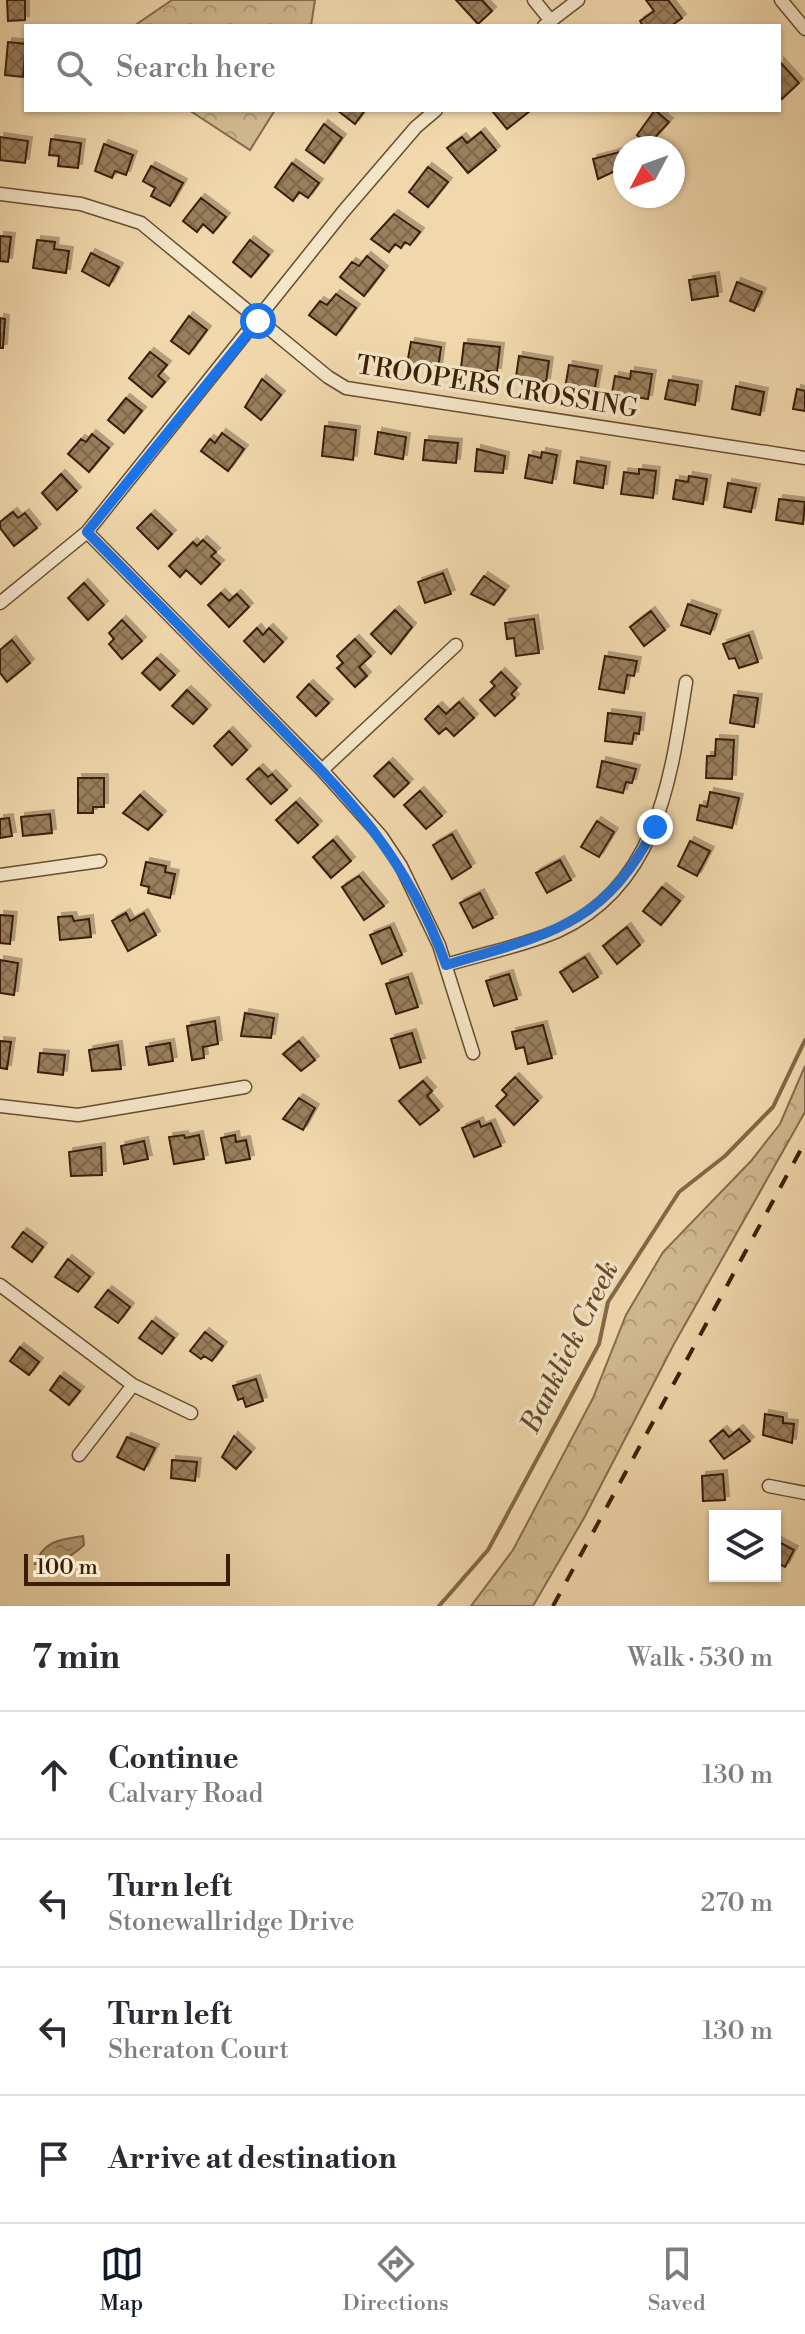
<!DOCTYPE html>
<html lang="en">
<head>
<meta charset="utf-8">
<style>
  body { margin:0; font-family:"Libre Bodoni",serif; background:#f2f2f3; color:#2b2b33 }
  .controls { position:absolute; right:24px; bottom:24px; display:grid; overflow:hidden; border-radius:0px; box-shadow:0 2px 6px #0004 }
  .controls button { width:72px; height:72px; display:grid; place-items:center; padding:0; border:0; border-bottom:2px solid #e1e1e2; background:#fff; color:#2b2b33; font:40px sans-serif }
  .compass { position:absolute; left:613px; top:136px; width:72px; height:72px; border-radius:50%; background:#fff; box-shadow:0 2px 6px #0004; rotate:229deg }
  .scale { position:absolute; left:24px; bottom:20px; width:206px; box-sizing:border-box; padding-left:8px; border:4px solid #3a1f07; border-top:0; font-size:22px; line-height:28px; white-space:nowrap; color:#3a1f07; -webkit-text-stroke:6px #f5e6c9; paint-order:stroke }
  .stop { position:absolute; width:24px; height:24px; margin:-18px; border:6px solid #1a73e8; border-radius:50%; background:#fff }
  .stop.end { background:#1a73e8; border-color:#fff; box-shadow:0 2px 8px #0008 }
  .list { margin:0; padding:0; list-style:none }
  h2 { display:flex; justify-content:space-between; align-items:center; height:104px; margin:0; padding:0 32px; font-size:34px }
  h2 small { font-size:26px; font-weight:400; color:#7c7c81 }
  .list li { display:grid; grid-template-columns:52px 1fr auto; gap:24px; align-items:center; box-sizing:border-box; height:128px; padding:0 32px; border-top:2px solid #e1e1e2 }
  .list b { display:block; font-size:30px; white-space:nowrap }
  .list p { margin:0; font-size:26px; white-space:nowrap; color:#7c7c81 }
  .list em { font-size:26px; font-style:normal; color:#7c7c81 }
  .icon { flex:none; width:44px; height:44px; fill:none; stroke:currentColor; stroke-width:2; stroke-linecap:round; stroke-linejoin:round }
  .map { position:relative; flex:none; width:805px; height:1606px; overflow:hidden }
  .search { position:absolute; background:#fff; box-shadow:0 2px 6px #0004; left:24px; right:24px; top:24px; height:88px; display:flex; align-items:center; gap:20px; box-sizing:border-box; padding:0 28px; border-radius:0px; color:#7c7c81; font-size:30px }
  .sheet { height:616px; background:#fff }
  nav { display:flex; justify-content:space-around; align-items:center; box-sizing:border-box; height:112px; border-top:2px solid #e1e1e2; background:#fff; font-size:22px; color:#7c7c81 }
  nav a { display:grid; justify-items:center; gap:4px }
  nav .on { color:#111827 }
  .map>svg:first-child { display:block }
</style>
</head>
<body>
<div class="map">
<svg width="805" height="1606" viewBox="0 0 805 1606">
  <defs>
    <pattern id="forest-crowns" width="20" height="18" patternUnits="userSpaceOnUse" patternTransform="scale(2)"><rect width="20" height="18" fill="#d1b990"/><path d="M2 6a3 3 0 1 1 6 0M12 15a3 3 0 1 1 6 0" fill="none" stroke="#b49f7b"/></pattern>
    <pattern id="water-ripples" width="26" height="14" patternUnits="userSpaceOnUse" patternTransform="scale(2)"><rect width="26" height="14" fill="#b29974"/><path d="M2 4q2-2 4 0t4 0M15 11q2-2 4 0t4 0" fill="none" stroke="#927c5d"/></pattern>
    <pattern id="building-cross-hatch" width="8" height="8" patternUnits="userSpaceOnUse" patternTransform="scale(2)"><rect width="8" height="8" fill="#997f5d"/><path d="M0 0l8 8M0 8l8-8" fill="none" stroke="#7e674b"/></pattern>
    <filter id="shadow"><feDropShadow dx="4" dy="-4" stdDeviation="0" flood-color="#0004"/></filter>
  </defs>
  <rect width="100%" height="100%" fill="#f0d8ac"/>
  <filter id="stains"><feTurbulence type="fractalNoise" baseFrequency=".0025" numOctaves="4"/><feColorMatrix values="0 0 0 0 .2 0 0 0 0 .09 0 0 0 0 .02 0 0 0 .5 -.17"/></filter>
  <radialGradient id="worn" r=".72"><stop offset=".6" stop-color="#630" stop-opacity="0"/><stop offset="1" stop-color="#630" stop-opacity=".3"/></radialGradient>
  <path fill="url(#forest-crowns)" stroke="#866c4c" stroke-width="2" d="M172 0H315L311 26H134Z
    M189 110H275L250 150Z
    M805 1066V1112L674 1344 584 1518 533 1606H471L513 1550 593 1398 626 1315 663 1252 751 1161 780 1124Z"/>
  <path fill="url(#water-ripples)" stroke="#826848" stroke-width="2" d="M83 1536 84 1545C69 1559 55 1565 35 1564 45 1540 59 1540 83 1536Z"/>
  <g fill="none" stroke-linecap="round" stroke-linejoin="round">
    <path stroke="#826848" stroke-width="4" d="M439 1606 488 1550 599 1344 608 1302 679 1192 725 1156 773 1107 805 1040"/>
  </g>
  <path fill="url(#building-cross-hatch)" stroke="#3a1f07" stroke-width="2" filter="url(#shadow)" d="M7 0H25V20L8 21Z
    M456 0H482L492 11 478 24Z
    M646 0H668L682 18 671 26H643L640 21 654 11Z
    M8 42 26 44 23 77 5 75Z
    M780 62 799 83 782 99 779 95Z
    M337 110H365L355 124Z
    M496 110H530V111L507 129 493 112Z
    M655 110 669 122 648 145 637 135Z
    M324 124 342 138 324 163 306 150Z
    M481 132 496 150 468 173 447 148 462 137 467 143Z
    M0 137 28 141 25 163 0 160Z
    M51 139 81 143 78 168 58 166 59 156 49 155Z
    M104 144 133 155 126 175 115 171 112 178 95 171Z
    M620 152 624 167 598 179 593 159Z
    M292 163 319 183 308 198 299 192 293 201 275 187Z
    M151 166 183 183 170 206 151 196 155 188 143 181Z
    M428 167 448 182 428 207 409 192Z
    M201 198 226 217 213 233 203 224 197 232 183 221Z
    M394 214 420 232 410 245 405 242 401 248 395 244 389 252 371 239Z
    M0 236 11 237 8 262 0 261Z
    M37 240 55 242 54 249 69 251 66 273 33 268Z
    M250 240 269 255 251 277 233 262Z
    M91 253 119 267 109 286 82 271Z
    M367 256 384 270 364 296 340 277 352 262 359 266Z
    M715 276 718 296 692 300 689 280Z
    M737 282 762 292 754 311 730 301Z
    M336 294 356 308 336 335 309 315 320 301 327 305Z
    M189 316 207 330 189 354 171 341Z
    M0 318 5 319 3 348H0Z
    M411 342 441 347 438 369 407 364Z
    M464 343 500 347 497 372 461 368Z
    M150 352 167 365 158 376 165 382 152 397 129 378Z
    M519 356 549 361 546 382 516 377Z
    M569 365 598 370 594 393 565 388Z
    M631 371 652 374 648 399 612 393 615 376 630 379Z
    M262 379 281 395 261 420 245 407Z
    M669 380 698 385 695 405 665 399Z
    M736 386 764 392 760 415 732 409Z
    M797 389 805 391V411L793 409Z
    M126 398 142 411 124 433 108 420Z
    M325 426 356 430 353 460 322 456Z
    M378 432 406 437 403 459 375 454Z
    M222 433 244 449 228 471 201 451 210 439 215 443Z
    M92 434 109 448 89 472 68 454 81 439 86 442Z
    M425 440 458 443 456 463 423 460Z
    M477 449 505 456 503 473 475 471Z
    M542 452 557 455 552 483 525 478 529 455 541 458Z
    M577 461 606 466 603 488 574 483Z
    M639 469 656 471 653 498 621 494 624 472 639 474Z
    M61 474 77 491 57 510 42 493Z
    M689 476 707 479 703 504 673 499 676 480 688 482Z
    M728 483 756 488 751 512 724 507Z
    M779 499 805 502 803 524 776 520Z
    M13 512 18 518 25 513 37 528 14 546 0 528V522Z
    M151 514 172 534 158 549 137 528Z
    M203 540 216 552 211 556 220 564 201 584 186 570 180 577 169 566 193 542 197 546Z
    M443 573 451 594 425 603 418 582Z
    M484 576 505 590 494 605 471 594Z
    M84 583 104 605 88 620 68 598Z
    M221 593 229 601 237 594 249 607 229 627 208 605Z
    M688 604 717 614 710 634 681 625Z
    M395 610 412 627 391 654 371 634Z
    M651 611 665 630 644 646 630 627Z
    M534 619 539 653 516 656 514 638 507 639 505 623Z
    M122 620 142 641 122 659 109 644 114 639 109 633Z
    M257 628 263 635 269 628 283 642 264 662 244 641Z
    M749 635 758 662 739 668 735 658 729 659 723 644Z
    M355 639 371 656 359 667 367 676 355 687 337 668 343 663 337 656Z
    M12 640 30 663 7 682 0 673V650Z
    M605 656 637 661 634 676 627 675 624 693 599 689Z
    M157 658 175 675 160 690 142 673Z
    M501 672 517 688 511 694 515 698 495 716 480 700 495 686 491 682Z
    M309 684 329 703 316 716 297 697Z
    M187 690 207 709 193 724 172 706Z
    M734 695 758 698 754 727 730 723Z
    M459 702 474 718 454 736 446 728 439 734 425 719 438 706 446 714Z
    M608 713 641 717 639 734 634 733 632 744 605 741Z
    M229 731 247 750 232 765 214 746Z
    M716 739 734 740 732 779 706 778 707 756H715Z
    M602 761 636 769 632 783 626 782 623 793 597 787Z
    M389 762 409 783 394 797 374 776Z
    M259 768 268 777 272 774 287 790 271 804 247 779Z
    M78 778H104V807H93V813H78Z
    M420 791 442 816 426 829 404 805Z
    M710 792 739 798 732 828 697 820 700 805 707 807Z
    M140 795 162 815 148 830 123 813Z
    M296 802 318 825 298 843 276 820Z
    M50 814 52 833 23 836 21 817Z
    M9 818 12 836 0 838V819Z
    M597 821 614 832 599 857 581 847Z
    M452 834 471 867 452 879 433 845Z
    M333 840 351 861 331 878 313 857Z
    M690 841 710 851 697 876 678 866Z
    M560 860 571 880 547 893 536 873Z
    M146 862 166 866 165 872 175 874 170 898 148 893 149 887 141 885Z
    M359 876 384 906 364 920 342 887Z
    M662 887 680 901 661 925 643 911Z
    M480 893 493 918 473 928 460 903Z
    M126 913 130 921 144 913 156 935 128 951 112 921Z
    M0 915 13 916 10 944 0 943Z
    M72 916 74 921 89 919 91 937 60 940 58 917Z
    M390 927 402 955 382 964 370 935Z
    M627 927 640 945 617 964 603 946Z
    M585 957 598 977 573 992 560 972Z
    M0 960 18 963 14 995 0 993Z
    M509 974 517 999 494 1006 486 981Z
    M408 977 418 1007 396 1014 386 984Z
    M245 1013 274 1018 271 1038 241 1036Z
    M215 1021 218 1044 203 1047 204 1058 192 1060 187 1026Z
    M543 1025 552 1058 528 1064 524 1047 516 1049 512 1032Z
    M412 1033 421 1062 400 1068 391 1039Z
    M0 1041 11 1042 7 1069 0 1068Z
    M299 1041 315 1060 301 1071 283 1054Z
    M170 1043 173 1061 149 1065 146 1047Z
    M118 1045 121 1069 92 1071 89 1050Z
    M40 1053 65 1055 63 1075 38 1072Z
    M515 1077 538 1101 514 1125 496 1106 507 1095 502 1090Z
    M423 1081 432 1091 427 1096 439 1110 420 1125 399 1101Z
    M299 1098 315 1108 303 1130 283 1119Z
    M479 1121 481 1127 491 1123 501 1146 474 1157 462 1128Z
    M184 1135 185 1138 199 1135 204 1159 174 1164 169 1137Z
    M235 1135 236 1142 246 1140 250 1159 226 1163 221 1138Z
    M144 1141 148 1159 124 1164 121 1146Z
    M101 1147 102 1175 71 1176 69 1152Z
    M23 1232 43 1247 32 1262 12 1247Z
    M68 1259 90 1277 78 1292 55 1277Z
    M108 1290 130 1307 118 1323 95 1307Z
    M152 1321 174 1338 162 1354 139 1338Z
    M205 1332 223 1346 212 1361 204 1356 201 1359 190 1351Z
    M20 1347 39 1362 29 1375 10 1361Z
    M60 1376 80 1391 69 1405 50 1390Z
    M256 1379 263 1401 246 1407 243 1398 238 1400 233 1386Z
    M765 1414 783 1417V1423L794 1424 792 1443 763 1435Z
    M739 1429 750 1441 724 1459 710 1441 723 1430 729 1437Z
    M234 1436 251 1452 236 1469 222 1457Z
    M127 1437 155 1448 144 1470 117 1457Z
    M172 1460 197 1462 195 1481 171 1478Z
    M723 1474 725 1500 703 1501 702 1476Z
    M775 1540 794 1550 785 1567 775 1562Z"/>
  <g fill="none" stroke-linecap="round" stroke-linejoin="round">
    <g stroke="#684d30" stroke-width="15">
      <path id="minor" d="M534 0 551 21
        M781 0 805 29
        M544 26 578 0
        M0 194 81 204 141 223 328 377 346 388 805 458
        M87 532 322 770 381 836 401 866 439 945 473 1053
        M0 603 87 532 343 212 416 127 436 110
        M322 770 456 645
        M0 875 100 861
        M446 965C482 954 523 946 558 931 658 886 671 777 686 682
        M0 1106 78 1115 245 1087
        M0 1285 133 1385 191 1413
        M79 1455 133 1385
        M769 1486 805 1493"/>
    </g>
    <use href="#minor" stroke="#f5e6c9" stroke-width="12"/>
    <path stroke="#3a1f07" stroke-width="4" stroke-dasharray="14 14" stroke-linecap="butt" d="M553 1606 805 1142"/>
  </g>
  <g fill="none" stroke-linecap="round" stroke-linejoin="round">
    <path stroke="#1a73e8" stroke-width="10" d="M258 321 87 532C141 587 195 642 250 697 335 784 404 847 446 965 546 935 604 927 655 827"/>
  </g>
  <g text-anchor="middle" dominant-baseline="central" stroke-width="7" stroke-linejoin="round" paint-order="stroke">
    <g font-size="26" fill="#3a1f07" stroke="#f5e6c9">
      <text transform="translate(497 387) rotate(9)">TROOPERS CROSSING</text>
    </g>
    <g font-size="28" font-style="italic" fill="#644a2d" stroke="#f5e6c9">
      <text transform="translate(570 1347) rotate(-64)">Banklick Creek</text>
    </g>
  </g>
  <rect width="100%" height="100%" filter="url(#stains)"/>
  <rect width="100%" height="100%" fill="url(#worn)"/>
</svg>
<div class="controls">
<button><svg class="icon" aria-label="layers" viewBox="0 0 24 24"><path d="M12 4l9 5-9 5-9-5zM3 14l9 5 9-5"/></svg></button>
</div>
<svg class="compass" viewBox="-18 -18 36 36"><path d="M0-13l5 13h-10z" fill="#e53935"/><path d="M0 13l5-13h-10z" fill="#7c7c81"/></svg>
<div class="scale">100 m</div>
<div class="stop" style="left:258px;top:321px"></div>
<div class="stop end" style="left:655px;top:827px"></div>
<div class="search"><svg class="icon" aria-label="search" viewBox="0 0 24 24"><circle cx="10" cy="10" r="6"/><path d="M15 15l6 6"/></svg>Search here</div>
</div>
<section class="sheet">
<h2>7 min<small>Walk · 530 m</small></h2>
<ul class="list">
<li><svg class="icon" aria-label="ahead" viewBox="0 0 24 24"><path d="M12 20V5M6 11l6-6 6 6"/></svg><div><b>Continue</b><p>Calvary Road</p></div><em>130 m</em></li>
<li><svg class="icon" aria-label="left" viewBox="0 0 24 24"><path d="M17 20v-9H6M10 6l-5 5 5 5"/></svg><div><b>Turn left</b><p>Stonewallridge Drive</p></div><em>270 m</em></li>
<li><svg class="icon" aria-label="left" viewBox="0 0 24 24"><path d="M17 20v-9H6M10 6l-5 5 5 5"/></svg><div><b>Turn left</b><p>Sheraton Court</p></div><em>130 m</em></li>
<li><svg class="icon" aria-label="arrive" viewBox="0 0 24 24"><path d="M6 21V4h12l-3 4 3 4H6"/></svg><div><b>Arrive at destination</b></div></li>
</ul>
</section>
<nav>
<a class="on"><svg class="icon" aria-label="map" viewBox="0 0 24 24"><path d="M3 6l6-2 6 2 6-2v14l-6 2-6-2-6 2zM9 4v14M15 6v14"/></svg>Map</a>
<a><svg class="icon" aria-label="directions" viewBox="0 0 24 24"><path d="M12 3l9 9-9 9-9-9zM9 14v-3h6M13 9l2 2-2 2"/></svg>Directions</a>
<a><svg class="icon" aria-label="saved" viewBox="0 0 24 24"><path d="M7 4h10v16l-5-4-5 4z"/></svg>Saved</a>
</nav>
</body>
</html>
